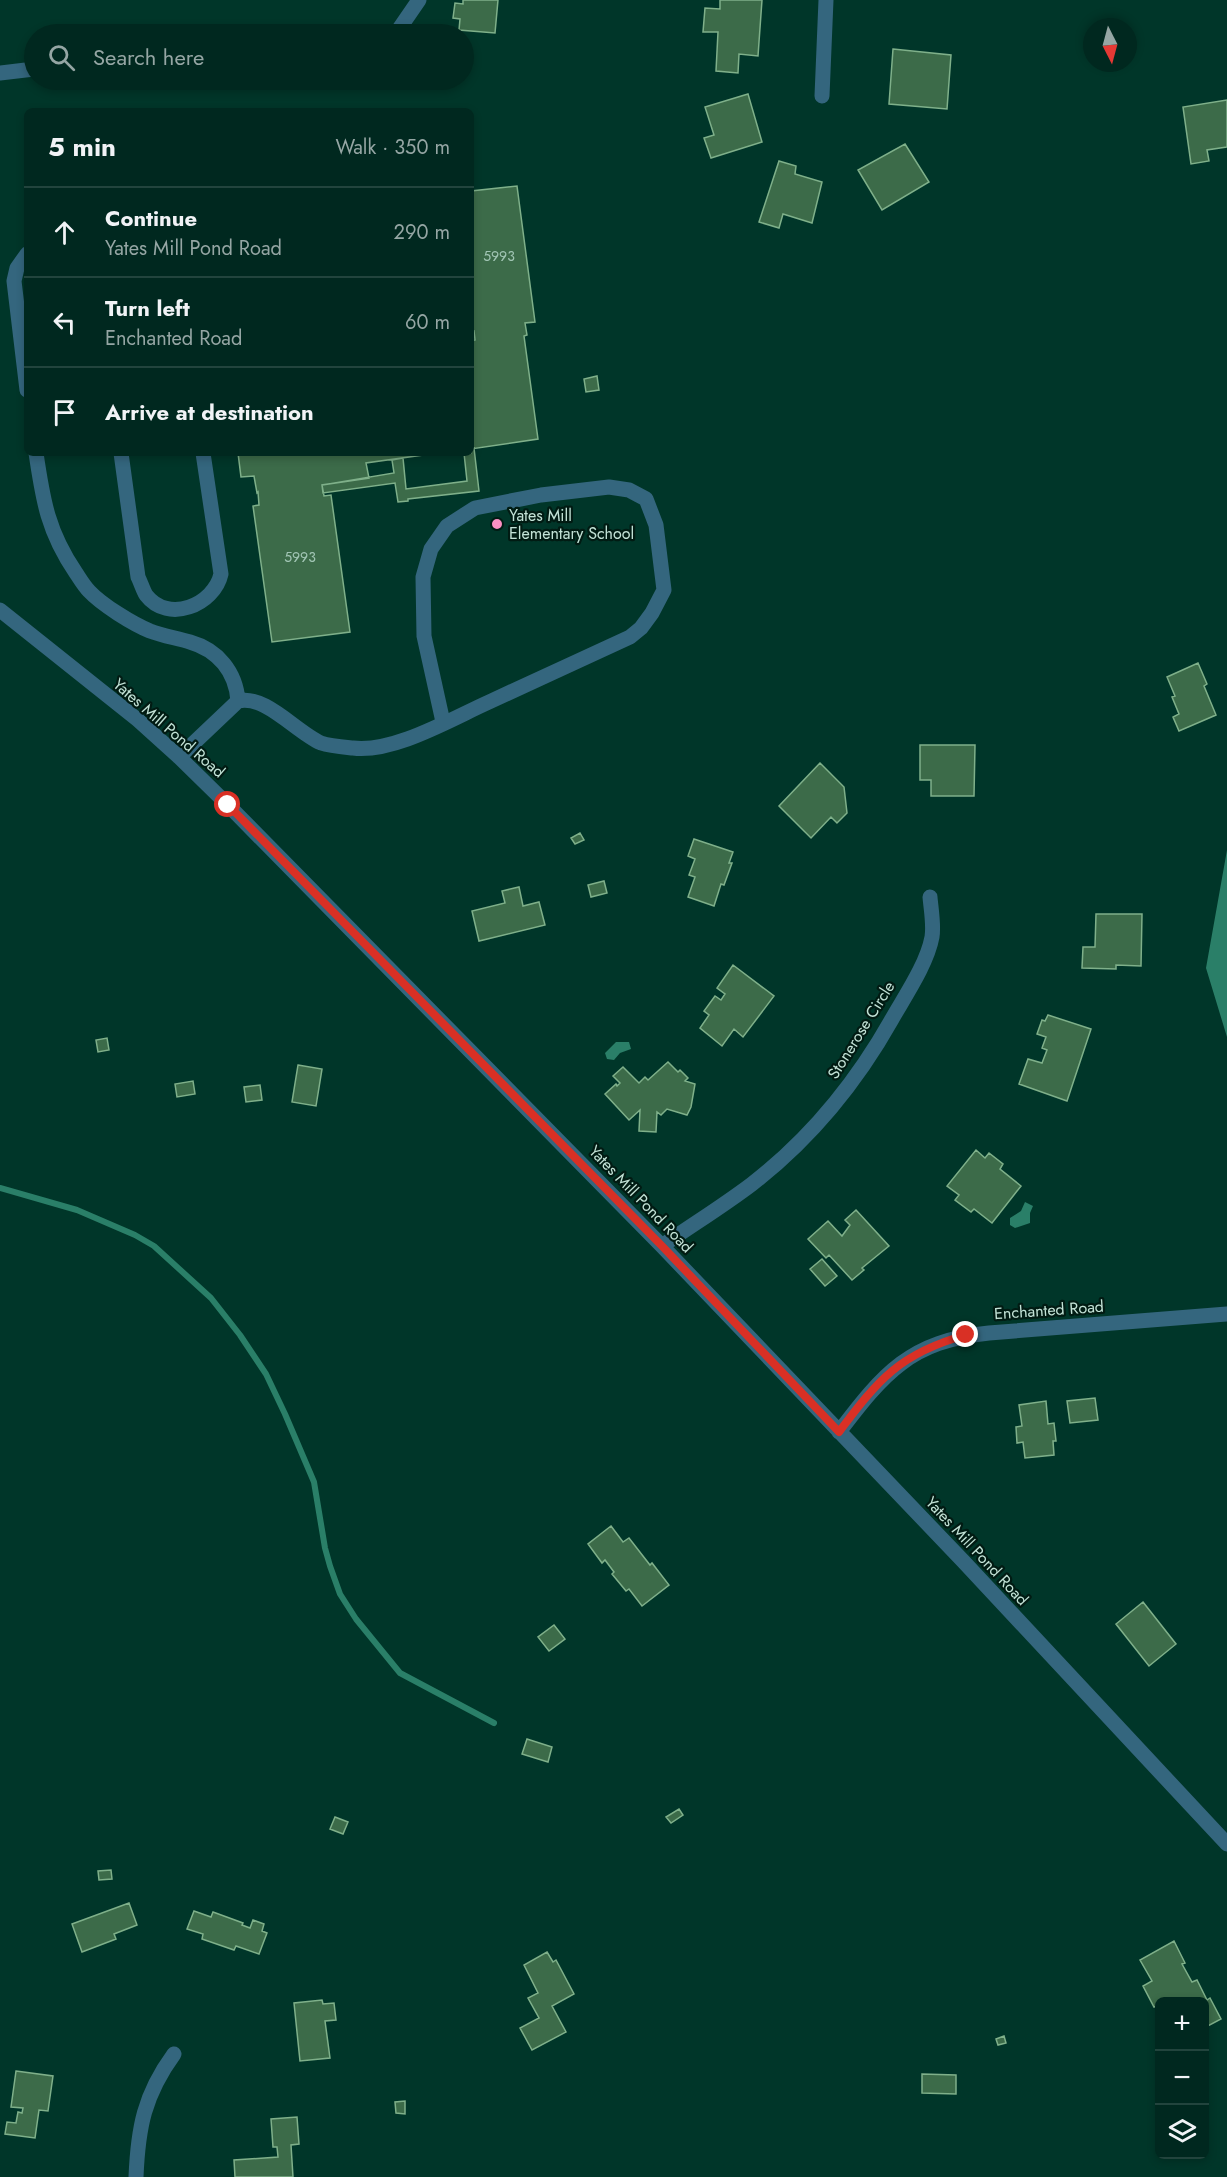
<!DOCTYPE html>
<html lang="en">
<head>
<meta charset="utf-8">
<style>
  body { margin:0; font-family:Jost,sans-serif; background:#0a3028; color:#f1f3f6 }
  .controls { position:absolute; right:18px; bottom:18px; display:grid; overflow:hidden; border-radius:9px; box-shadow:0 3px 9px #0003 }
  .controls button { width:54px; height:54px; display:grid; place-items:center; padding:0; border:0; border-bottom:2px solid #22443d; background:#00281f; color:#f1f3f6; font:30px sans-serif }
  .compass { position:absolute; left:1083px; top:18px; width:54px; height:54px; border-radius:50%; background:#00281f; box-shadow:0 3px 9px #0003; rotate:174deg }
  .stop { position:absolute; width:18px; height:18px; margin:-14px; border:4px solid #d93025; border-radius:50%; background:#fff }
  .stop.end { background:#d93025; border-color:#fff; box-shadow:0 2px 6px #0008 }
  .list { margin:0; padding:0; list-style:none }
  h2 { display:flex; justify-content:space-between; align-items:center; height:78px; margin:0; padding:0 24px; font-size:26px }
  h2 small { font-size:20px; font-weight:400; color:#95a6a4 }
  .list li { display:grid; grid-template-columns:39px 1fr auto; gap:18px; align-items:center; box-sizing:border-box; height:90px; padding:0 24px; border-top:2px solid #22443d }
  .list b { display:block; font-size:22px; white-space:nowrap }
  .list p { margin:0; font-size:20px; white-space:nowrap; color:#95a6a4 }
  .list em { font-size:20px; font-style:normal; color:#95a6a4 }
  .icon { flex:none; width:33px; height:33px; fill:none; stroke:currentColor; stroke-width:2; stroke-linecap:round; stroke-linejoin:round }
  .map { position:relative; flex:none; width:1227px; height:2177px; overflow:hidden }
  .search { position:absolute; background:#00281f; box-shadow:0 3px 9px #0003; left:24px; top:24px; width:450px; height:66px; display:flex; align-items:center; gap:15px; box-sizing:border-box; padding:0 21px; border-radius:33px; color:#95a6a4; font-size:22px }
  .panel { position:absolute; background:#00281f; box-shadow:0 3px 9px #0003; left:24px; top:108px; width:450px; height:348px; border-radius:9px }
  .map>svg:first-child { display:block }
</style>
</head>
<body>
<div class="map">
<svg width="1227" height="2177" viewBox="0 0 1227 2177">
  <rect width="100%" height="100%" fill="#003629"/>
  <path fill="#2a7f68" d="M1227 850V1037L1206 968Z
    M616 1042H629L631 1049 620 1053 614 1060 607 1059 605 1053Z
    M1025 1202 1033 1206 1030 1213V1223L1015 1228 1010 1225V1218L1021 1211Z"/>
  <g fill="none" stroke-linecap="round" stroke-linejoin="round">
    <path stroke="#2a7f68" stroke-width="6" d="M0 1188 77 1210 135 1235 154 1246 211 1298 240 1335 266 1374 285 1414 314 1482 325 1548 330 1566 340 1594 356 1619 400 1673 494 1723"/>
  </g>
  <path fill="#3c6b49" stroke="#7fb08a" stroke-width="1.5" d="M463 0H498L495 33 459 30 460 19 453 18 455 3 463 4Z
    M720 0H762L758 56 739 54 738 73 716 71 718 32H703L705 8 720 9Z
    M893 49 951 55 947 109 889 104Z
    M748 94 762 142 711 158 704 138 714 135 705 107Z
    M1227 100V147L1207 150 1209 161 1191 164 1183 107Z
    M905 144 929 182 882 210 858 170Z
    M779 161 796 166 795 174 822 182 812 223 783 214 779 228 759 222Z
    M517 186 535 322 525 323 527 335 524 336 538 439 471 449V341L475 340 474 331 471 332V191Z
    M597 376 599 390 586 392 584 379Z
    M474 448 479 491 408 499V501L398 502 395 483 323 493 322 485 394 473 392 460 403 458 406 489 467 481 464 453H471V449Z
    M238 453H438L366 463 369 478 322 485 324 496 331 495 350 632 272 642 253 506 259 505 258 492 257 493 254 476 241 477Z
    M1198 663 1207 684 1204 686 1216 715 1179 731 1173 717 1179 714 1172 697 1175 696 1167 677Z
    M920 745H975L974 796H931V780H920Z
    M820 763 844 787 847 813 837 823 831 817 811 838 779 806Z
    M580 833 584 840 575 844 571 838Z
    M694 839 733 852 729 863H732L724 885 721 884 714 906 688 897 695 877 689 875 695 859 688 856Z
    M604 881 607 893 591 897 588 885Z
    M519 887 523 906 539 902 545 925 479 941 472 911 505 903 502 891Z
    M1096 914H1142L1141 966 1116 965V969L1082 968 1083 947H1095Z
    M733 965 774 996 743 1037 734 1029 722 1046 700 1028 709 1015 704 1011 715 996 721 1000 725 994 717 988Z
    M1048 1015 1091 1029 1067 1101 1019 1084 1028 1059 1042 1063 1047 1050 1042 1048 1046 1037 1037 1034 1042 1020 1045 1021Z
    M107 1038 109 1050 98 1052 96 1040Z
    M668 1062 678 1072 680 1070 688 1078 685 1081 695 1084 691 1107 687 1115 667 1109 661 1115 657 1112 656 1132 639 1131 640 1110 629 1120 605 1094 616 1084 617 1086 620 1083 613 1076 623 1067 639 1083 645 1077 648 1080Z
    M298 1065 322 1069 316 1106 292 1102Z
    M193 1081 195 1094 177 1097 175 1084Z
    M260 1085 262 1100 246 1102 244 1087Z
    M976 1150 985 1158 989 1153 1003 1164 1000 1169 1021 1186 992 1223 974 1209 971 1212 955 1200 959 1195 947 1186Z
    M856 1210 889 1246 862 1268 864 1270 852 1280 829 1255 826 1258 808 1239 828 1221 842 1236 850 1225 845 1220Z
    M822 1259 837 1276 825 1286 810 1269Z
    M1095 1398 1098 1420 1070 1423 1067 1401Z
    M1046 1401 1048 1424 1054 1423 1056 1441H1053L1054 1455 1025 1458 1023 1442 1017 1443 1016 1427 1022 1426 1019 1405Z
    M611 1526 623 1542 629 1538 650 1565 652 1563 669 1585 642 1606 629 1589 626 1591 612 1574 614 1572 605 1560 602 1563 588 1544Z
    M1143 1602 1176 1644 1149 1666 1116 1624Z
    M554 1625 565 1639 549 1651 538 1637Z
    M527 1739 552 1747 548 1762 522 1754Z
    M679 1809 683 1815 671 1823 666 1817Z
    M335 1817 348 1822 343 1834 330 1829Z
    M111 1870 112 1879 99 1880 98 1871Z
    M129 1903 137 1925 114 1934 116 1939 82 1952 72 1924Z
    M194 1911 211 1917 213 1912 243 1923 242 1925 250 1928 253 1920 264 1924 262 1931 267 1933 259 1954 236 1946 234 1950 202 1939 203 1934 187 1929Z
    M1174 1941 1185 1963 1182 1964 1192 1982 1197 1980 1207 2000 1210 1998 1221 2019 1204 2028V2002H1160V2005L1154 2007 1143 1986 1152 1981 1140 1960Z
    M547 1952 553 1962 556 1960 574 1994 552 2006 566 2032 532 2050 520 2028 539 2018 528 1998 538 1993 524 1965Z
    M322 2000 323 2004 334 2003 336 2020 325 2021 330 2058 300 2061 294 2003Z
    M1004 2036 1006 2043 998 2045 996 2039Z
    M16 2071 53 2076 48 2111 39 2110 35 2138 5 2134 7 2122 16 2123 18 2112 22 2113 23 2108 11 2107Z
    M922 2074 956 2075V2094L922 2093Z
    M405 2101V2114L396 2113 395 2102Z
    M297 2117 299 2144 291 2145 293 2177H235L234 2160 278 2157 277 2147H273L271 2119Z"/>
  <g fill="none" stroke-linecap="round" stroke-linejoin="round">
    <path stroke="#34667e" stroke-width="15" d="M393 34 397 32 419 0
      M0 73 34 69
      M822 96 826 0
      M27 254 17 268 14 281 27 390
      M36 453C43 501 48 532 76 573 80 579 84 586 89 591 102 605 133 624 150 631 163 636 177 638 190 642 218 650 236 672 238 701
      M121 453 138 577C141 583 143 590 146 595 168 624 214 605 221 574L203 453
      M0 610 138 720 179 757 228 805 662 1246 964 1562 1227 1844
      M179 757 238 701C265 694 296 732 321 743 330 746 343 747 353 748 394 753 451 719 489 702 536 680 583 659 630 637L641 628 652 613 664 590 656 525 646 499 629 490 609 487 541 495 475 508 447 526 431 549 423 577 424 636 443 722
      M662 1246C692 1225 723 1206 752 1184 810 1139 856 1083 892 1019 905 996 927 964 932 937 934 925 931 909 930 897
      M839 1432C884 1373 910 1341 989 1333L1227 1314
      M136 2177C138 2128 144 2095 174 2054"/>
  </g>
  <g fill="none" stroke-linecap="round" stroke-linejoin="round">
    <path stroke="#d93025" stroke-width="8" d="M228 805 662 1246 839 1432C878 1380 900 1353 966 1335"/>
  </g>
  <circle fill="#fc8fc2" stroke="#011b13" stroke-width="2" cx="497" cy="524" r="6"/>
  <g text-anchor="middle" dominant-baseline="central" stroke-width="4.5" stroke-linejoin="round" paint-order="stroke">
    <g font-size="14" fill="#a1c5b4">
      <text x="499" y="256">5993</text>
      <text x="300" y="557">5993</text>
    </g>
    <g font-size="16" fill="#c3e3d7" stroke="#011b13" text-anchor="start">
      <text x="509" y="515">Yates Mill<tspan x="509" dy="18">Elementary School</tspan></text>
    </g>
    <g font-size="16" fill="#c3e3d7" stroke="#011b13">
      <text transform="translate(169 728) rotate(41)">Yates Mill Pond Road</text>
      <text transform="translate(861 1030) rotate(-58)">Stonerose Circle</text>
      <text transform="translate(641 1199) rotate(46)">Yates Mill Pond Road</text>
      <text transform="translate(1049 1310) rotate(-4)">Enchanted Road</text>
      <text transform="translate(977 1551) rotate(47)">Yates Mill Pond Road</text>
    </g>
  </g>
</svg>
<div class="controls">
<button>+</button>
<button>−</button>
<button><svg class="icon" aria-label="layers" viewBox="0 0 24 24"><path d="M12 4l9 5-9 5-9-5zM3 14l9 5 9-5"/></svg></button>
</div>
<svg class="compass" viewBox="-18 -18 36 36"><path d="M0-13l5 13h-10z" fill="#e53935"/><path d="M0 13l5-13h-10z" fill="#95a6a4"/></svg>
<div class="stop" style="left:228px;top:805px"></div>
<div class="stop end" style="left:966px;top:1335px"></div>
<div class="search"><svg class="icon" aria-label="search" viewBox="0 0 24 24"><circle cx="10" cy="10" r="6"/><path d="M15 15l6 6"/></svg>Search here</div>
<section class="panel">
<h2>5 min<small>Walk · 350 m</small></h2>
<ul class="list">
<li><svg class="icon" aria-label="ahead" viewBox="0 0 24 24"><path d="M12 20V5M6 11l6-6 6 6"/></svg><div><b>Continue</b><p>Yates Mill Pond Road</p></div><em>290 m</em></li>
<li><svg class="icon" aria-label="left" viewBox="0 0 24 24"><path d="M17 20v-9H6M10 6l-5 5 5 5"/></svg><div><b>Turn left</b><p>Enchanted Road</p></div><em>60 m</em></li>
<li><svg class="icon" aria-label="arrive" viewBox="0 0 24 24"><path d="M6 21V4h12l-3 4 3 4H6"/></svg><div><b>Arrive at destination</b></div></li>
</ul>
</section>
</div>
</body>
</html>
